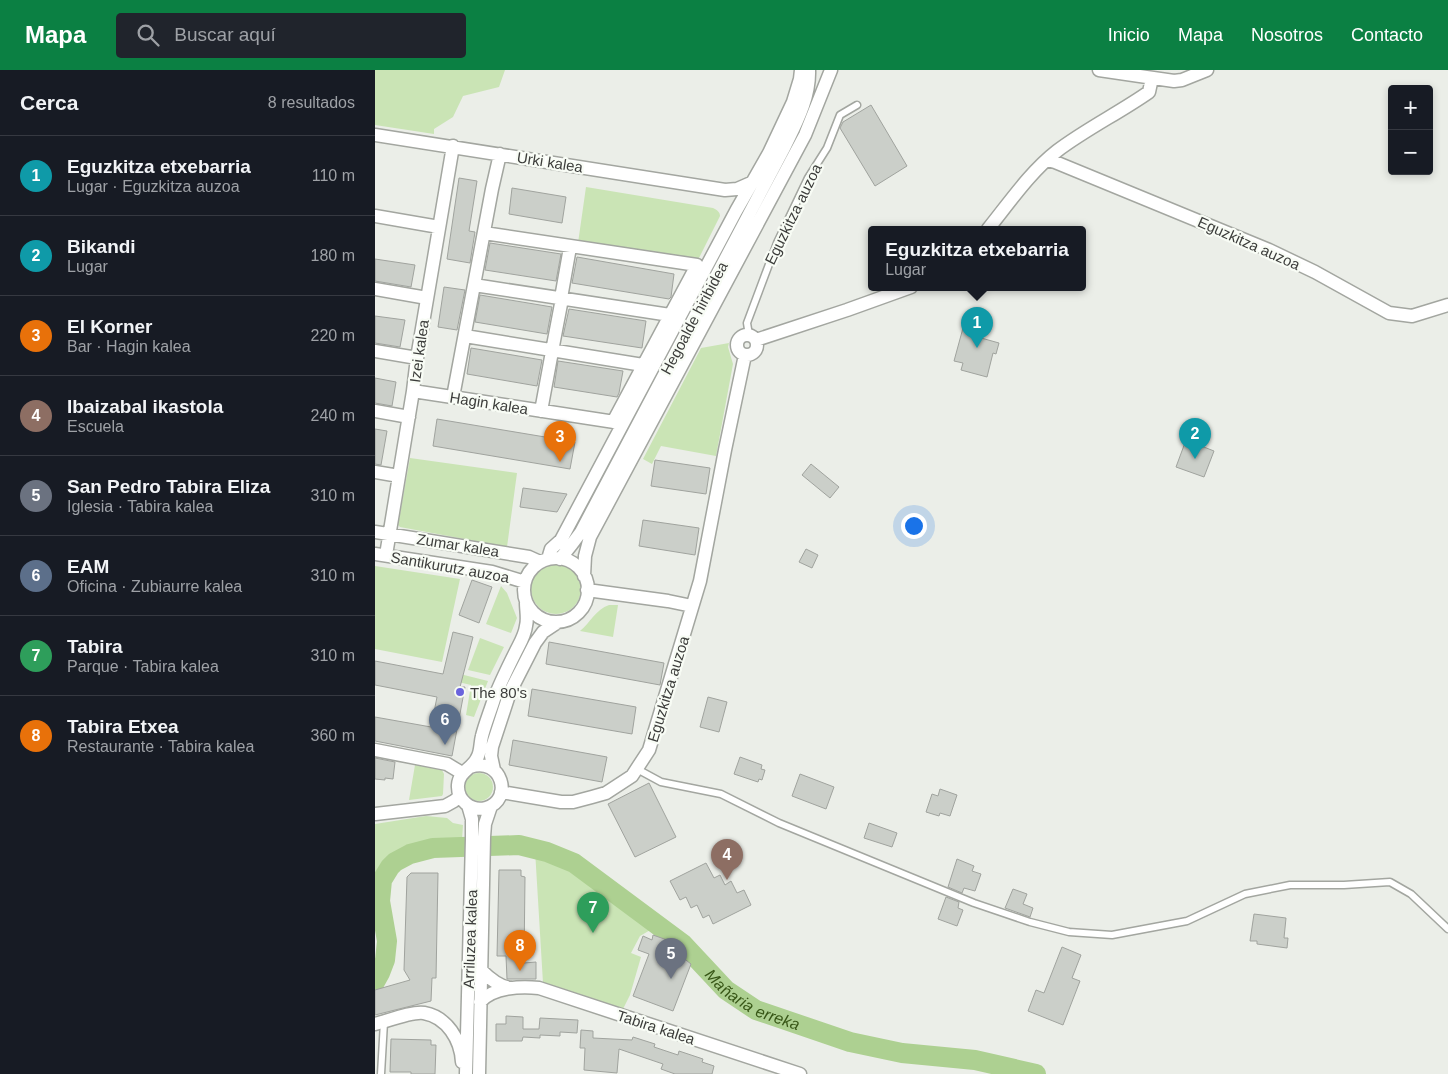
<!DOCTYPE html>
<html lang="es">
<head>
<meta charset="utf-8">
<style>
  body { margin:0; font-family:Helvetica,sans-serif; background:#20242c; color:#f1f3f6 }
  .controls { position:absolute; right:15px; top:15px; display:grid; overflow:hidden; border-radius:5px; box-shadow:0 2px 8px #0003 }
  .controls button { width:45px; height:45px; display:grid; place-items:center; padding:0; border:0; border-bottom:1px solid #363941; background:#171b24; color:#f1f3f6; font:25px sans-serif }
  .you { position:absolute; left:538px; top:455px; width:18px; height:18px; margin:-12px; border:4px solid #fff; border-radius:50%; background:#1a73e8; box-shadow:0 0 0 8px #1a73e833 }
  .badge { display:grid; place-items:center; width:32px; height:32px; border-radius:50%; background:#0b8043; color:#fff; font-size:16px; font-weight:700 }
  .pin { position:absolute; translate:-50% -41px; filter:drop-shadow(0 1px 2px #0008) }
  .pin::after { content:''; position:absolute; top:26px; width:18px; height:15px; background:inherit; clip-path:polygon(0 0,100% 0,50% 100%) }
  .popup { position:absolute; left:493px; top:156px; width:218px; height:65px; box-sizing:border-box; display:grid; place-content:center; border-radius:5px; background:#171b24; filter:drop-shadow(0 1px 4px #0005); font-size:16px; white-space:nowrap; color:#9ea1a6 }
  .popup b { font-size:19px; color:#f1f3f6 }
  .popup::after { content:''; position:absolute; left:50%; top:100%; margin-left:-10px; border:10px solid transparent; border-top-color:#171b24 }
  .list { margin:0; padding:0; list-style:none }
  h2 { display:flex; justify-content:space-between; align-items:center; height:65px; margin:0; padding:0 20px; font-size:21px }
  h2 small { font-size:16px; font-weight:400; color:#9ea1a6 }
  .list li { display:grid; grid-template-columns:32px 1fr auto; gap:15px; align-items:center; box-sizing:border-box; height:80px; padding:0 20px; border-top:1px solid #363941 }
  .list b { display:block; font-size:19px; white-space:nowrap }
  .list p { margin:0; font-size:16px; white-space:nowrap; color:#9ea1a6 }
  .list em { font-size:16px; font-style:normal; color:#9ea1a6 }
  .icon { flex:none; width:28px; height:28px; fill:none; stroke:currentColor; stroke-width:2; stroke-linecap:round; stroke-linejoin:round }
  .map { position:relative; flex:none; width:1073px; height:1004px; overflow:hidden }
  header { display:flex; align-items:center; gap:30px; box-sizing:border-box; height:70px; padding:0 25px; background:#0b8043; color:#fff }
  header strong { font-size:24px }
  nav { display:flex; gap:28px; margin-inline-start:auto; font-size:18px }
  .search { width:350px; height:45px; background:#20242c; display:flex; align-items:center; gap:12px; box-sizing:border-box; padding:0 18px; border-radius:5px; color:#9ea1a6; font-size:19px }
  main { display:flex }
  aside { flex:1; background:#171b24 }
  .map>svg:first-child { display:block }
</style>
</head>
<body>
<header>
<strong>Mapa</strong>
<div class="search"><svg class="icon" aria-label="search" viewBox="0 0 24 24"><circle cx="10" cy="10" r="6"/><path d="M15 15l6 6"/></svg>Buscar aquí</div>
<nav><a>Inicio</a><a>Mapa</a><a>Nosotros</a><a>Contacto</a></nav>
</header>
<main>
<aside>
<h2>Cerca<small>8 resultados</small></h2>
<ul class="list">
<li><span class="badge" style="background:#0f9aa8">1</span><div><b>Eguzkitza etxebarria</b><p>Lugar · Eguzkitza auzoa</p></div><em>110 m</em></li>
<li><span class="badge" style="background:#0f9aa8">2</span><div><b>Bikandi</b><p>Lugar</p></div><em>180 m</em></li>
<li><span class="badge" style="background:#e8710a">3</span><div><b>El Korner</b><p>Bar · Hagin kalea</p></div><em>220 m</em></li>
<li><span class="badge" style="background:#8d6e63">4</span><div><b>Ibaizabal ikastola</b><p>Escuela</p></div><em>240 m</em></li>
<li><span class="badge" style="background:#6b7280">5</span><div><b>San Pedro Tabira Eliza</b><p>Iglesia · Tabira kalea</p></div><em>310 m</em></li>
<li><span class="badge" style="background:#5c6f8a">6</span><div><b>EAM</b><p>Oficina · Zubiaurre kalea</p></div><em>310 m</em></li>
<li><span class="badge" style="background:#2e9e5b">7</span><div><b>Tabira</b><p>Parque · Tabira kalea</p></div><em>310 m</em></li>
<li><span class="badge" style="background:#e8710a">8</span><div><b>Tabira Etxea</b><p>Restaurante · Tabira kalea</p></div><em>360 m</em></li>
</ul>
</aside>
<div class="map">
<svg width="1073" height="1004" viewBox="0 0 1073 1004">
  <rect width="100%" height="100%" fill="#ebeee8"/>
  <path fill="#cae4b5" d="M0 0H130L124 17 88 26 78 47 59 59V64L0 55Z
    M211 117 338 138C342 140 345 142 345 146L323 190 203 173Z
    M354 273 353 277 358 294 341 386 286 376 277 394 268 389 326 278Z
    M35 388 142 403 132 477 25 457 23 455Z
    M156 519a25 25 0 1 1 50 0a25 25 0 1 1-50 0Z
    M0 496 85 509 67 592 0 579Z
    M126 516 132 523 142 548 136 563 111 554Z
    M234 535H243L238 567 205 561C215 553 221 539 234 535Z
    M105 568 129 577 115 605 93 600Z
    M81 603 113 611 99 647 91 645 96 615 79 611Z
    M40 695 67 700 69 704 68 724 67 726 34 730Z
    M90 717a14 14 0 1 1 28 0a14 14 0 1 1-28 0Z
    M51 746 72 748 78 753 88 755 87 770C48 770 7 775 0 821V754Z
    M160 780 196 792 207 802 228 817 249 836 277 859 265 866 256 883 266 887 255 925 247 941 168 913Z"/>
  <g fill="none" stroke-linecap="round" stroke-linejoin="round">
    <path stroke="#add091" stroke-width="20" id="s1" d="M0 912 5 903 10 890 12 871 5 831 7 810 15 797 20 792 35 784 58 778 144 775 172 782 199 793 308 874 351 920 381 940 475 972 527 983 600 990 661 1004"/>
  </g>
  <path fill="#cbcfc9" stroke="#a0a39e" d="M496 35 532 96 500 116 465 58 468 52Z
    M84 108 102 111 94 161 100 162 95 193 72 189Z
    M137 118 191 127 187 153 134 144Z
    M115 173 186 184 181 211 110 200Z
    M202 187 299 204 296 227 294 229 197 213Z
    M0 189 40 195 36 217 0 211Z
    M69 217 90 220 82 260 63 257Z
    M105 225 177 237 172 264 100 252Z
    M194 239 271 251 267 278 188 266Z
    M0 246 30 250 25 277 0 273Z
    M591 247 603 250 599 266 624 273 621 284 618 283 612 307 586 300 588 293 579 291Z
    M96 278 167 290 162 316 92 304Z
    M183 291 248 301 244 323 242 327 179 317Z
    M0 308 21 312 17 336 0 333Z
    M62 349 200 372 195 399 58 376Z
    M0 359 12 361 6 395 0 394Z
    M811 370 839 381 829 407 801 397Z
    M280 390 335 398 331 424 276 416Z
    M436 394 464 417 455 428 427 405Z
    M148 418 192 424 182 442 145 437Z
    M268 450 324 458 320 485 264 476Z
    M431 479 443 485 437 498 424 492Z
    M97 510 117 517 104 553 84 545Z
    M78 562 98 567 85 617H90L77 686 0 671V647L56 657 62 627 0 615V591L68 604Z
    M174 572 289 593 285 615 171 594Z
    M157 619 261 637 257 664 153 646Z
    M333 627 352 632 344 662 325 657Z
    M138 670 232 687 227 712 134 695Z
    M365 687 387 695 386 699 390 700 387 710 384 709 383 712 359 704Z
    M0 688 20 692 18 709 10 708V710L0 709Z
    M425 704 459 717 451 739 417 726Z
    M274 713 301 767 260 787 233 734Z
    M565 719 582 725 575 746 565 743 564 746 551 742 557 724 563 726Z
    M494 753 522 763 517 777 489 768Z
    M582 789 599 796 597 801 606 804 600 821 589 818 587 823 573 817Z
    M331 793 339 808 345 805 350 815 356 811 362 823 369 820 376 835 338 854 334 845 328 848 322 835 316 838 311 827 305 830 295 811Z
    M124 800H146V806L150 807 149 893 161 892V909H132L131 886H122Z
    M36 803H63L61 908H57L56 931 0 945V920L35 910 29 900 32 807Z
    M638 819 652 824 648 834 658 838 655 847 630 838Z
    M571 827 584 832 583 838 588 840 582 856 563 849Z
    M879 844 911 848 909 868H913L912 878 882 874V871H875Z
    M278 865 295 871 293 876 316 894 298 941 258 926 274 884 263 880 268 866 277 870Z
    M687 877 706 885 697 908 705 911 688 955 653 941 661 920 669 923Z
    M131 946 148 947V959H164L165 948 203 950 202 963 185 962V966L165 965V968L148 967 147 971H121V954H131Z
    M206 960 218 961V968L257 970 258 967 280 974 279 977 303 985 304 981 328 989 327 992 339 996 337 1004H300L286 999 288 994 244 979 242 1003 209 1000 210 978H205Z
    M16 969 56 970V975H61L60 1004H36V1002H15Z"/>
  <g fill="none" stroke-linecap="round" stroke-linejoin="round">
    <g stroke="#a3a6a0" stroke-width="9">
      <path id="lane" d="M374 265 372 253 402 173 433 108 452 78 465 45 482 35
        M262 699 286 712 346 724 404 753 599 833 655 852 694 862 737 865 812 851 870 824 915 815H969L1015 812 1036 824 1073 859
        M6 1004 9 952"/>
    </g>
    <g stroke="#a3a6a0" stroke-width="15">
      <path id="street" d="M724 0 799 11 807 10 832 0
        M0 65 350 120 362 119 378 112
        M672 90 680 92 894 180 940 202 1014 243 1037 246 1073 235
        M0 146 64 157
        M613 159C634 133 655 102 682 81 711 59 744 43 774 22L777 8
        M109 163 322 195 238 352
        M99 215 295 245
        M0 219 52 228
        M186 228 194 183
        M362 275a10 10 0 1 1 20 0a10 10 0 1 1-20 0Z
        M90 266 268 295
        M381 270 472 240 536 217
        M0 281 42 288
        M177 281 186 234
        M38 321 246 353
        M78 327 117 119 125 84
        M0 341 34 347
        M166 341 176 287
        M0 402 24 406
        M0 462 154 487 165 492
        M0 484 117 502 150 512
        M11 485 38 321 42 288 78 76
        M149 520a32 32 0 1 1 64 0a32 32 0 1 1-64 0Z
        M173 489 176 479 186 470 361 141 394 83 418 32 425 9 426 0
        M185 489 197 474 206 462 409 78C421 53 435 28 434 0
        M209 506 210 486 215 467 430 65 456 0
        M212 520 293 531 317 536
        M0 680 72 694 87 703
        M95 697C127 686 139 730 111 738 96 742 82 730 83 715 84 701 97 699 102 688 106 682 105 673 107 666 110 654 115 642 119 629 125 613 133 597 141 581 145 573 150 565 151 556 153 549 151 540 151 533
        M119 700 116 686 117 677 135 622 160 573 168 562 183 552
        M126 722 186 732H198L217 727 231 723 257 706 274 680 325 511 350 380 370 285
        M0 744 70 736 79 731 85 726
        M106 900C114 908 124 917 136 918
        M105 932C118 917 146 916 164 918L425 1004
        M0 954C12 951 38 941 49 943 72 947 86 970 87 992
        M91 1004 97 769V749L93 735
        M104 1004 109 767 110 754 116 736"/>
    </g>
    <use href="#lane" stroke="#fff" stroke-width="6"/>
    <use href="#street" stroke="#fff" stroke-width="12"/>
  </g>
  <circle fill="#6a63dd" stroke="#f8fcf5" stroke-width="2" cx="85" cy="622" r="5"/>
  <g text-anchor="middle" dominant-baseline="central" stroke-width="4.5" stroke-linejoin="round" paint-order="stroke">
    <g font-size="15" fill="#3c3d3b" stroke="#f8fcf5">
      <text transform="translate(175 92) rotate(9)">Urki kalea</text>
      <text transform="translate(418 144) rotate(-64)">Eguzkitza auzoa</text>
      <text transform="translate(874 173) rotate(24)">Eguzkitza auzoa</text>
      <text transform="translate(319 248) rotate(-62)">Hegoalde hiribidea</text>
      <text transform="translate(44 281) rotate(-82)">Izei kalea</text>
      <text transform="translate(114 333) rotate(9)">Hagin kalea</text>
      <text transform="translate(83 475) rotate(9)">Zumar kalea</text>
      <text transform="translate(75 497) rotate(10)">Santikurutz auzoa</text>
      <text transform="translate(293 619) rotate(-73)">Eguzkitza auzoa</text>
      <text transform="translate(95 869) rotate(-88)">Arriluzea kalea</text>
      <text transform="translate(281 957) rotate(18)">Tabira kalea</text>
    </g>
    <g font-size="15" fill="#3c3d3b" stroke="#f8fcf5" text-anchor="start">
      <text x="95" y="622">The 80's</text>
    </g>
    <g font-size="16" font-style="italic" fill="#385717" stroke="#f8fcf5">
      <text stroke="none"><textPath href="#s1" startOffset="539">Mañaria erreka</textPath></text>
    </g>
  </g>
</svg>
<div class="controls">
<button>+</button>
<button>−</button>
</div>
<div class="you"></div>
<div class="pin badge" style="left:602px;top:278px;background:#0f9aa8">1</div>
<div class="popup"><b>Eguzkitza etxebarria</b>Lugar</div>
<div class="pin badge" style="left:820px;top:389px;background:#0f9aa8">2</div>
<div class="pin badge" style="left:185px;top:392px;background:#e8710a">3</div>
<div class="pin badge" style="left:352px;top:810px;background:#8d6e63">4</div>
<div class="pin badge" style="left:296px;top:909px;background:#6b7280">5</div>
<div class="pin badge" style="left:70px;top:675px;background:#5c6f8a">6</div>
<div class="pin badge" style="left:218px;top:863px;background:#2e9e5b">7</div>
<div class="pin badge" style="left:145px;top:901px;background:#e8710a">8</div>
</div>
</main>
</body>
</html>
